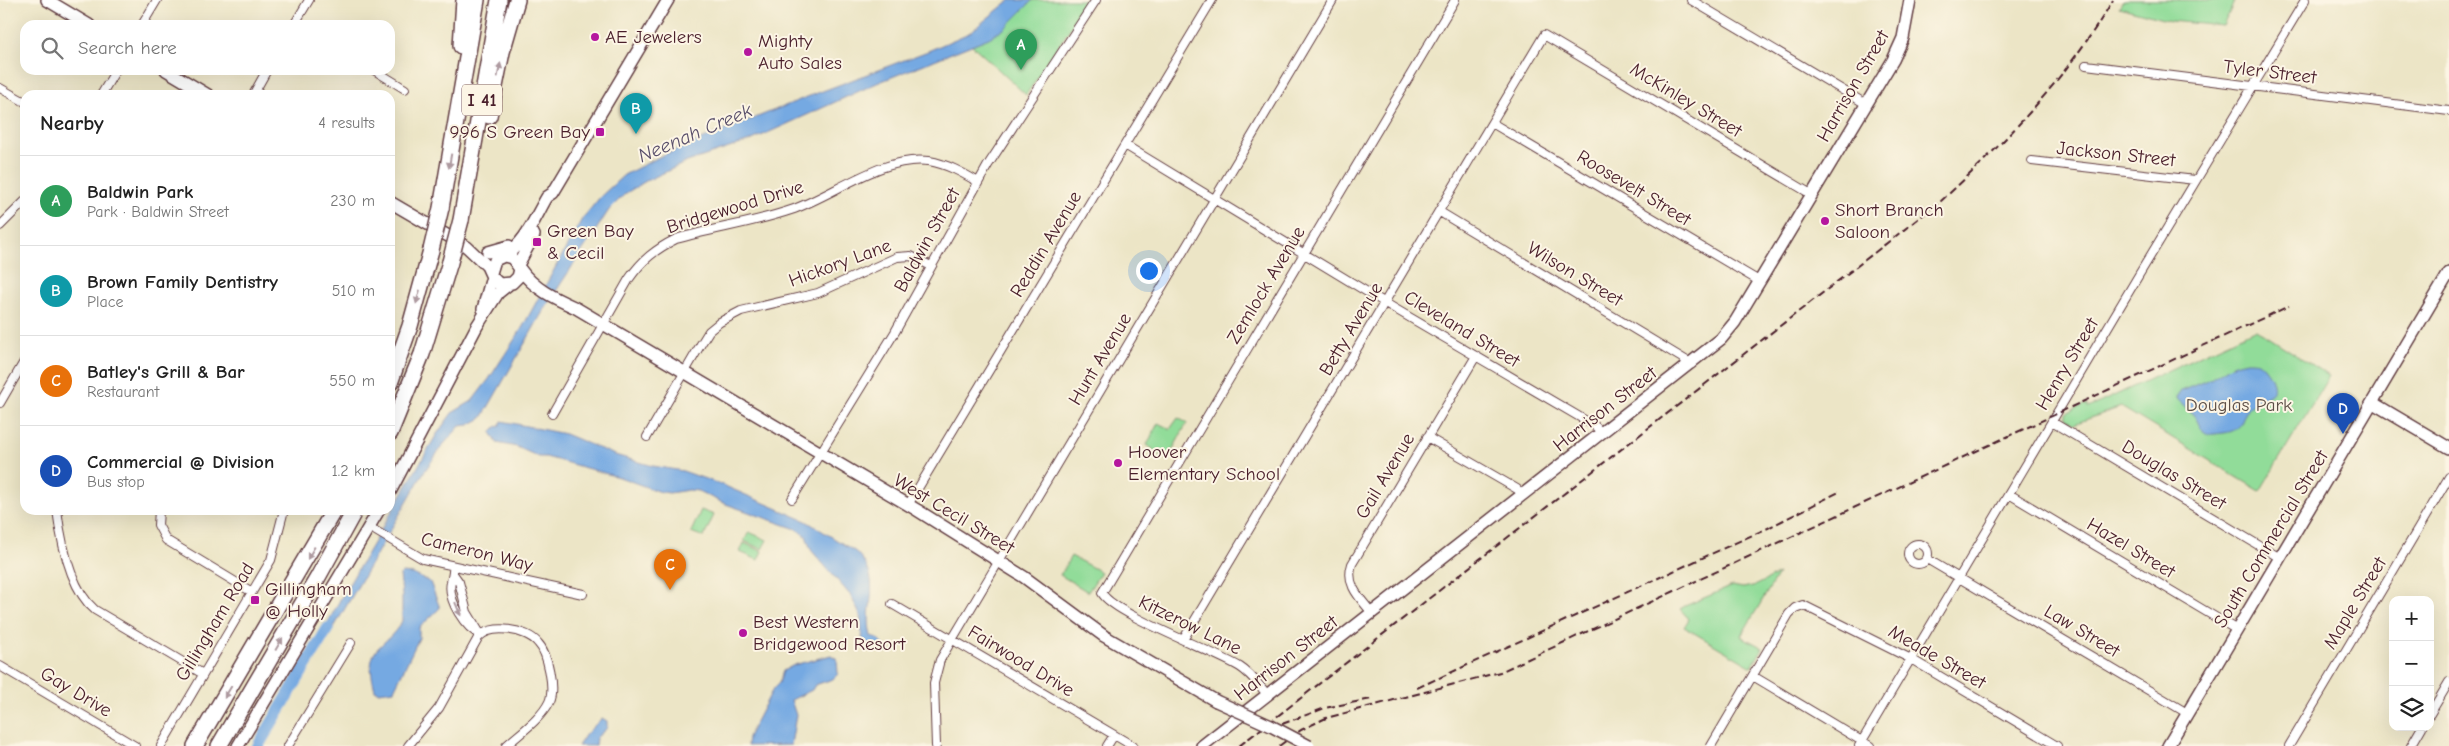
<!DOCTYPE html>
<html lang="en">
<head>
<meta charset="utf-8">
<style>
  body { margin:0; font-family:"Comic Neue",sans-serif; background:#f6f6f6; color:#222 }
  .controls { position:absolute; right:15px; bottom:15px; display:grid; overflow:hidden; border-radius:10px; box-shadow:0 5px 20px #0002 }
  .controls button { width:45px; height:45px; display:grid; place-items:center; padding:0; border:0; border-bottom:1px solid #e0e0e0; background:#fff; color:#222; font:25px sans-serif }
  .you { position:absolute; left:1148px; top:270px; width:18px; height:18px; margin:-12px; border:4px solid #fff; border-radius:50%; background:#1a73e8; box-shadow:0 0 0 8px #1a73e833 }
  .badge { display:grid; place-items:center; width:32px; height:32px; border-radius:50%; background:#111827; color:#fff; font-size:16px; font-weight:700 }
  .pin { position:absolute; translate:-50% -41px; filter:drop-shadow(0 1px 2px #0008) }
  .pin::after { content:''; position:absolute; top:26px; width:18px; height:15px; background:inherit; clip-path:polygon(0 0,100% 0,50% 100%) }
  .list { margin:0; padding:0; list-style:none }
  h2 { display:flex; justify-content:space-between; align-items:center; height:65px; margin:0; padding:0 20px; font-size:21px }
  h2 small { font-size:16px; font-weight:400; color:#767676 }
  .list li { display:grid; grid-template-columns:32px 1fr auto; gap:15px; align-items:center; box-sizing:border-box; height:90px; padding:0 20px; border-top:1px solid #e0e0e0 }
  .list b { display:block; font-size:19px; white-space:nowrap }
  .list p { margin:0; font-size:16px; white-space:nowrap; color:#767676 }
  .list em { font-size:16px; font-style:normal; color:#767676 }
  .icon { flex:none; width:28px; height:28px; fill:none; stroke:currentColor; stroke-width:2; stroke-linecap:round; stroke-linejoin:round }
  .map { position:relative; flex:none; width:2449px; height:746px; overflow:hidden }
  .search { position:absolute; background:#fff; box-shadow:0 5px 20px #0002; left:20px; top:20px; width:375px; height:55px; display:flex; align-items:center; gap:12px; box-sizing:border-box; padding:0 18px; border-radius:15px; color:#767676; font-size:19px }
  .panel { position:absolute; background:#fff; box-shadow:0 5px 20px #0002; left:20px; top:90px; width:375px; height:425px; border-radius:15px }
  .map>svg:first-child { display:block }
</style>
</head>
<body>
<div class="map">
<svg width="2449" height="746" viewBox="0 0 2449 746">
  <rect width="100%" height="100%" fill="#fcf5e5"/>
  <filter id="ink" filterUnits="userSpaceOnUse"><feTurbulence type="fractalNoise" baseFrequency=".02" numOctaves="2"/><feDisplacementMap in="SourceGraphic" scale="10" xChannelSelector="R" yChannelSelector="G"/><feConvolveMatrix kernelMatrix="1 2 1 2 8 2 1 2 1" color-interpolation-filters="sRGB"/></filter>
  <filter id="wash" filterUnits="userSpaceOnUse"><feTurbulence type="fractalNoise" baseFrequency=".0096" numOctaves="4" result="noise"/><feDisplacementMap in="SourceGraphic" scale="20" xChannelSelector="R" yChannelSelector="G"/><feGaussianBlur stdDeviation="1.12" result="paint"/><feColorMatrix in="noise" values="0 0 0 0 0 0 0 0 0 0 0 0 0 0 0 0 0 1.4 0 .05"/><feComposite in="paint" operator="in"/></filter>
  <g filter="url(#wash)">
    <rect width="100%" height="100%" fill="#ece5c6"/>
    <path fill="#91dc99" stroke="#6e7e62" d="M1033 0H1089L1026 95 972 45 1004 29Z
      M2123 0H2235L2223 26 2170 21 2119 7Z
      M2256 329 2329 376 2260 491 2121 407 2074 424 2066 418V413L2086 404 2088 408Z
      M1178 418 1187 423 1167 460 1147 445 1158 423 1170 429Z
      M701 510 714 515 704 537 691 532Z
      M749 532 767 540 762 549 744 541Z
      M744 543 762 551 758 560 740 552Z
      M1071 556 1101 572 1088 592 1060 575Z
      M1778 574 1741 636 1763 648 1752 667 1684 627 1689 619 1680 609 1685 606 1732 586 1743 588 1757 585Z"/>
    <path fill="#75a9e2" stroke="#606486" d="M1010 0H1033L1004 29 989 38 877 83 750 141 687 162 646 181 626 193 609 210 545 308 482 418 469 425 460 426 443 445 424 472 325 643 320 642 321 635 341 598 437 434 452 413 472 401 489 379 522 328 582 219 601 196 624 175 661 156 807 97 928 51 969 33Z
      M2247 361C2250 361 2255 361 2258 362 2266 367 2279 386 2271 394 2265 399 2256 399 2251 405 2239 418 2246 430 2224 433 2219 433 2213 435 2209 434 2199 431 2200 424 2195 417 2190 410 2182 404 2176 398L2181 391 2212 378 2234 364Z
      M502 421 565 434 615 455 653 466 683 471 725 486 806 521 856 552C885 582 863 604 871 636L877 638 889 650 887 653 877 645 863 643 860 615 851 596 811 550 806 536 796 529 723 503 698 491 689 490 669 493 657 491 622 478 546 457H539L517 447 497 443 491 432 497 426 499 427Z
      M402 573 413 574 430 582 440 608 419 628V638L394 690 379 692 375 690C362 643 385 651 402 621V595L400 575Z
      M831 655 837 659 838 674 833 679 815 685 812 690 791 700 796 715 791 745 747 746 748 737 773 689 779 683 783 671 794 665Z
      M602 718 607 721V728L596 738 595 746H578L586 734Z"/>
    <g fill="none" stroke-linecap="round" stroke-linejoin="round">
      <path stroke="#75a9e2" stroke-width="12" d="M258 746 328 628"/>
    </g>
  </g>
  <g filter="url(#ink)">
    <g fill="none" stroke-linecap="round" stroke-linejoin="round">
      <g stroke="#623d42" stroke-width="10">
        <path id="street" d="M1691 0 1866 104
          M142 25 157 0
          M294 25 309 0
          M2086 65 2449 111
          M374 70 405 89
          M0 88 25 102
          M101 95 116 70
          M253 95 267 70
          M1492 123 1759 281
          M1125 145 1392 307 1595 426 1602 433
          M2032 161 2195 180
          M1440 212 1692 364
          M0 226 25 201
          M0 403 25 360
          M552 414 629 279C642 260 656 249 676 239 714 228 753 223 791 210 833 196 882 155 929 161 947 164 963 173 978 182
          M2052 422 2280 558
          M647 437 701 344 709 331 720 322 741 311 818 293 897 257 911 256 931 266
          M1427 437 1517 489 1523 495
          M2009 494 2237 630
          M792 499 895 332 988 165 1096 0
          M908 505 1212 0
          M57 510C61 541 70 589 95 610L203 674
          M159 510 158 525 166 540 252 592
          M369 527 423 559 583 594
          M1908 554a10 10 0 1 1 20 0a10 10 0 1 1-20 0Z
          M1927 559 2187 713
          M453 566C454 573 452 576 451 582 447 600 465 628 481 635
          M454 575 459 582 467 612 481 635
          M892 604 1133 746
          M1372 613C1360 598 1345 585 1352 564L1476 356
          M1183 640 1544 35 1811 194
          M0 666 135 746
          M1753 676 1870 746
          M1267 694C1258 684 1251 674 1240 667 1214 651 1113 614 1102 593L1455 0
          M2430 714 2449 682
          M161 746 271 560 284 510
          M288 746 351 643
          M408 746 439 708 478 638C490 623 527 629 538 643 548 653 555 689 549 702 541 719 520 733 506 746
          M936 746 934 683 940 660 1333 0
          M1107 746 1114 735
          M1711 746 1789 614 1795 608 1803 605 1911 659 2057 746
          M1859 746 2140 273 2305 0
          M2289 746 2449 477
          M2411 746 2422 727"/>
      </g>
      <g stroke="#623d42" stroke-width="14">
        <path id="secondary" d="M47 0 89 25
          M166 70 208 95
          M390 202 467 247 487 266 492 277 499 284 512 283 518 277 520 269 512 258 504 256 495 260 491 273
          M488 252 509 246
          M504 256C526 243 534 219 547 197L553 193 668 0
          M518 265 534 235
          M520 269C534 289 554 298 576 308L917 510 1024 577 1104 636 1216 701
          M483 309 492 277
          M2373 403 2449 448
          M390 492 477 326 498 293 508 285
          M238 746 379 510
          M1202 746 1721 339 1735 322 1893 60 1903 38 1910 0
          M2168 746 2449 273"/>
      </g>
      <g stroke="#623d42" stroke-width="18">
        <path id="highway" d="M461 46 464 0
          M489 116 502 52 517 0
          M441 208 477 0
          M461 220 499 0
          M390 383 410 326 431 250
          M390 433 422 354 450 262
          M195 746 334 510
          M219 746 318 577 355 510"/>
      </g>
      <use href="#street" stroke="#fff" stroke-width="8"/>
      <use href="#secondary" stroke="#fff" stroke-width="11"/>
      <use href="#highway" stroke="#fff" stroke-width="15"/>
      <path stroke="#4a1f2b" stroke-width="2" stroke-dasharray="8 4" stroke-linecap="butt" d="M1417 688 1768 528 1839 492
        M1282 724 1325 708 1371 699
        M1239 746 1941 201C2006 142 2068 76 2113 0
        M1279 746 1301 730 1326 718 1500 672 2289 306"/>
      <g stroke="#623d42" stroke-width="14" stroke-linecap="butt">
        <path id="secondary-bridge" d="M1216 701 1271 726 1309 746"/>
      </g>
      <g stroke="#623d42" stroke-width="18" stroke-linecap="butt">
        <path id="highway-bridge" d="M431 250 441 208
          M450 262 461 220"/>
      </g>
      <use href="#secondary-bridge" stroke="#fff" stroke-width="11"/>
      <use href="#highway-bridge" stroke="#fff" stroke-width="15"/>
    </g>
    <defs><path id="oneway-solid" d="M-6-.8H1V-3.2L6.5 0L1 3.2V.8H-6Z" transform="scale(1.25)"/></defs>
    <g fill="#ae9aa0">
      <use href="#oneway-solid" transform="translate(499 70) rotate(-78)"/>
      <use href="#oneway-solid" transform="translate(450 161) rotate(100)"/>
      <use href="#oneway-solid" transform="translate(418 297) rotate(105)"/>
      <use href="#oneway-solid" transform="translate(311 553) rotate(120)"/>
      <use href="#oneway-solid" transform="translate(458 609) rotate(67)"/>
      <use href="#oneway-solid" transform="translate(279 644) rotate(-60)"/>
      <use href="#oneway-solid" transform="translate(228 692) rotate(121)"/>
    </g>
  </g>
  <g fill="#b5179e" stroke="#fcf5e5" stroke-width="2">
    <circle cx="595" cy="37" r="5"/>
    <circle cx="748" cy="52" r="5"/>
    <rect x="595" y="127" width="10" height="10" rx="2.5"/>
    <circle cx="1825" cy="221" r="5"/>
    <rect x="532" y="237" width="10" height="10" rx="2.5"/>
    <circle cx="1118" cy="463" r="5"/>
    <rect x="250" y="595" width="10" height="10" rx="2.5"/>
    <circle cx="743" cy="633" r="5"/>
  </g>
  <g text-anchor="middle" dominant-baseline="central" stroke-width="4" stroke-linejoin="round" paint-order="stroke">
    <rect fill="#fcf5e5" stroke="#7f5f63" stroke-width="1" x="462" y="84.5" width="40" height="31" rx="4"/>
    <g font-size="18" font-weight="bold" fill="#4a1f2b">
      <text x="482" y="100">I 41</text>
    </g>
    <g font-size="19" fill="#4a1f2b" stroke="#fcf5e5" text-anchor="start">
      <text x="605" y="37">AE Jewelers</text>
      <text x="758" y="41">Mighty<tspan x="758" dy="22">Auto Sales</tspan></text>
      <text x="590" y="132" text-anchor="end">996 S Green Bay</text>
      <text x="1835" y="210">Short Branch<tspan x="1835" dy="22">Saloon</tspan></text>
      <text x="547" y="231">Green Bay<tspan x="547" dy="22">&amp; Cecil</tspan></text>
      <text x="1128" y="452">Hoover<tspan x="1128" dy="22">Elementary School</tspan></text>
      <text x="265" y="589">Gillingham<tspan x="265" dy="22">@ Holly</tspan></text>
      <text x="753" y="622">Best Western<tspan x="753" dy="22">Bridgewood Resort</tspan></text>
    </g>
    <g font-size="19" fill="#4a1f2b" stroke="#fcf5e5">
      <text transform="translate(2270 72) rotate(7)">Tyler Street</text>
      <text transform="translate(1853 86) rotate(-60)">Harrison Street</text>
      <text transform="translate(1686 100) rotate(31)">McKinley Street</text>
      <text transform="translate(2116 154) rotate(6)">Jackson Street</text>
      <text transform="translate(1634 188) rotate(31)">Roosevelt Street</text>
      <text transform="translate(735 207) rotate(-17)">Bridgewood Drive</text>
      <text transform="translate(927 240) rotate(-61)">Baldwin Street</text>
      <text transform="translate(1046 244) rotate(-59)">Reddin Avenue</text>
      <text transform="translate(840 263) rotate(-20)">Hickory Lane</text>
      <text transform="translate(1575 274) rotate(31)">Wilson Street</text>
      <text transform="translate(1266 285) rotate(-59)">Zemlock Avenue</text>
      <text transform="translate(1351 329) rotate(-59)">Betty Avenue</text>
      <text transform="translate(1462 329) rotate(31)">Cleveland Street</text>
      <text transform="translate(1100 359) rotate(-59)">Hunt Avenue</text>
      <text transform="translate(2067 364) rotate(-59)">Henry Street</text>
      <text transform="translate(1605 409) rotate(-38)">Harrison Street</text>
      <text transform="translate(2174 475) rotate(31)">Douglas Street</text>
      <text transform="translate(1385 476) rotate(-59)">Gail Avenue</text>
      <text transform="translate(954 514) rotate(31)">West Cecil Street</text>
      <text transform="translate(2271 539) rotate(-59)">South Commercial Street</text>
      <text transform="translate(2131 548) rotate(31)">Hazel Street</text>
      <text transform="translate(477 552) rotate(14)">Cameron Way</text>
      <text transform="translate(2355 603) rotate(-59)">Maple Street</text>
      <text transform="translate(215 622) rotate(-59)">Gillingham Road</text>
      <text transform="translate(1190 625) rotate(26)">Kitzerow Lane</text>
      <text transform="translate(2082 631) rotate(31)">Law Street</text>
      <text transform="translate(1937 657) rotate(30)">Meade Street</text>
      <text transform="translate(1286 658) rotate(-38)">Harrison Street</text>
      <text transform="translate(1021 661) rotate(31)">Fairwood Drive</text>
      <text transform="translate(76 692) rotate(31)">Gay Drive</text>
    </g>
    <g font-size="19" fill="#5c4e46" stroke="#fcf5e5">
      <text x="2239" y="405">Douglas Park</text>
    </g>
    <g font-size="20" font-style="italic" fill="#594f6b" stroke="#fcf5e5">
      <text transform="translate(695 133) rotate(-23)">Neenah Creek</text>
    </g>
  </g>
</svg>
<div class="controls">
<button>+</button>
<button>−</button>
<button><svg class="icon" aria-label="layers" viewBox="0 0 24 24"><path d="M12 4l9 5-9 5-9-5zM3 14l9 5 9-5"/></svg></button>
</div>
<div class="you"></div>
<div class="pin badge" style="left:1021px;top:70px;background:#2e9e5b">A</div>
<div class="pin badge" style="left:636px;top:134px;background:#0f9aa8">B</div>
<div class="pin badge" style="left:670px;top:590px;background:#e8710a">C</div>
<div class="pin badge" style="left:2343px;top:434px;background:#1a4fb4">D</div>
<div class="search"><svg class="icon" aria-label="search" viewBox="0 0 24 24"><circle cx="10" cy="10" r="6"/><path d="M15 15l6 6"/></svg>Search here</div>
<section class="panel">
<h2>Nearby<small>4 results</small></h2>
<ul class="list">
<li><span class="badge" style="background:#2e9e5b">A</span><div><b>Baldwin Park</b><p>Park · Baldwin Street</p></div><em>230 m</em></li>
<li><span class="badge" style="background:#0f9aa8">B</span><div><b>Brown Family Dentistry</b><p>Place</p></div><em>510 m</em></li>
<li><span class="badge" style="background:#e8710a">C</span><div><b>Batley's Grill &amp; Bar</b><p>Restaurant</p></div><em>550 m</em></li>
<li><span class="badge" style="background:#1a4fb4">D</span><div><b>Commercial @ Division</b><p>Bus stop</p></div><em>1.2 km</em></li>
</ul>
</section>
</div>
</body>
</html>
